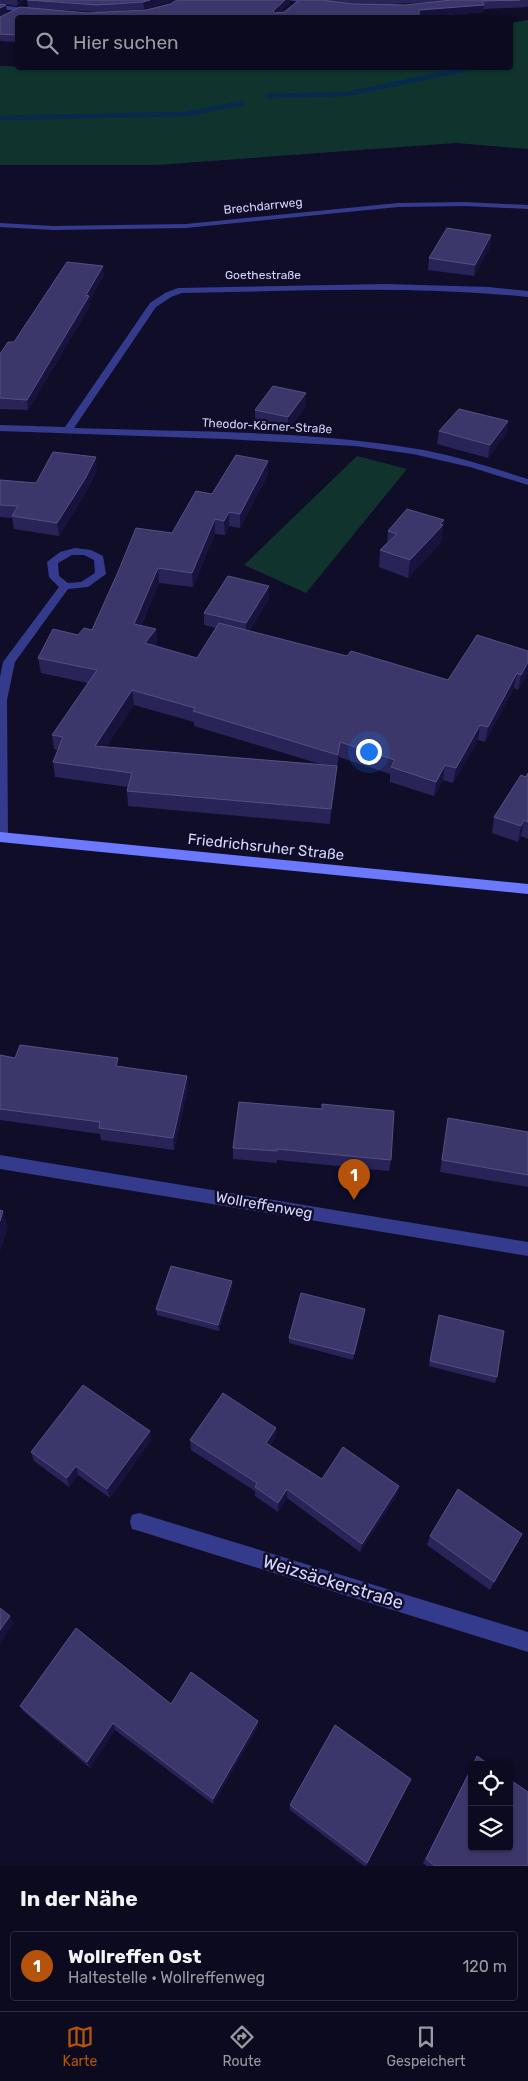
<!DOCTYPE html>
<html lang="de">
<head>
<meta charset="utf-8">
<style>
  body { margin:0; font-family:Rubik,sans-serif; background:#19182b; color:#f1f3f6 }
  .controls { position:absolute; right:15px; bottom:15px; display:grid; overflow:hidden; border-radius:5px; box-shadow:0 1px 4px #0004 }
  .controls button { width:45px; height:45px; display:grid; place-items:center; padding:0; border:0; border-bottom:1px solid #2b2b3c; background:#0b0a1e; color:#f1f3f6; font:25px sans-serif }
  .you { position:absolute; left:368px; top:751px; width:18px; height:18px; margin:-12px; border:4px solid #fff; border-radius:50%; background:#1a73e8; box-shadow:0 0 0 8px #1a73e833 }
  .badge { display:grid; place-items:center; width:32px; height:32px; border-radius:50%; background:#b45309; color:#fff; font-size:16px; font-weight:700 }
  .pin { position:absolute; translate:-50% -41px; filter:drop-shadow(0 1px 2px #0008) }
  .pin::after { content:''; position:absolute; top:26px; width:18px; height:15px; background:inherit; clip-path:polygon(0 0,100% 0,50% 100%) }
  .list { margin:0; padding:0; list-style:none }
  h2 { display:flex; justify-content:space-between; align-items:center; height:65px; margin:0; padding:0 20px; font-size:21px }
  h2 small { font-size:16px; font-weight:400; color:#9a9aa4 }
  .list li { display:grid; grid-template-columns:32px 1fr auto; gap:15px; align-items:center; box-sizing:border-box; height:70px; margin:0 10px 10px; padding:0 10px; border:1px solid #2b2b3c; border-radius:5px }
  .list b { display:block; font-size:19px; white-space:nowrap }
  .list p { margin:0; font-size:16px; white-space:nowrap; color:#9a9aa4 }
  .list em { font-size:16px; font-style:normal; color:#9a9aa4 }
  .icon { flex:none; width:28px; height:28px; fill:none; stroke:currentColor; stroke-width:2; stroke-linecap:round; stroke-linejoin:round }
  .map { position:relative; flex:none; width:528px; height:1866px; overflow:hidden }
  .search { position:absolute; background:#0b0a1e; box-shadow:0 1px 4px #0004; left:15px; right:15px; top:15px; height:55px; display:flex; align-items:center; gap:12px; box-sizing:border-box; padding:0 18px; border-radius:5px; color:#9a9aa4; font-size:19px }
  .sheet { height:145px; background:#0b0a1e }
  nav { display:flex; justify-content:space-around; align-items:center; box-sizing:border-box; height:70px; border-top:1px solid #2b2b3c; background:#0b0a1e; font-size:14px; color:#9a9aa4 }
  nav a { display:grid; justify-items:center; gap:2px }
  nav .on { color:#b45309 }
  .map>svg:first-child { display:block }
</style>
</head>
<body>
<div class="map">
<svg width="528" height="1866" viewBox="0 0 528 1866">
  <rect width="100%" height="100%" fill="#0f0d28"/>
  <path fill="#10332e" d="M528 20V149L456 143 156 165H0V66L90 69 510 68 511 23Z
    M357 456 407 469 306 593 244 565Z"/>
  <g fill="none" stroke-linecap="round" stroke-linejoin="round">
    <path stroke="#07294d" stroke-width="4.5" d="M268 96 347 94 471 68
      M0 118 186 114 242 103"/>
    <path fill="#343b8c" fill-rule="evenodd" d="M288 0H306L318 3 315 5Z
      M0 5 33 9 36 11 33 13 0 9Z
      M465 202 528 205V209L465 206 398 207 186 228 53 230 0 227V223L53 226 186 224 398 203Z
      M386 284 489 287 528 291V297C413 285 297 291 182 293L171 297 156 307 74 428C186 432 301 430 411 448 451 454 490 467 528 479V485L470 467 413 454 355 446 226 439 0 431V425L65 427 150 303 165 293 178 288Z
      M75 548 91 550 103 556 106 574 88 587 68 589 15 662 7 700 8 837 7 840 0 841V677L3 662 59 587 49 577 47 562 60 552ZM72 555H84L94 560 95 573 81 582 68 583 59 576 58 563Z
      M0 1155 528 1242V1256L0 1169Z
      M139 1513 528 1632V1652L139 1531 132 1529 130 1522 132 1515Z"/>
    <path fill="#6c79ff" fill-rule="evenodd" d="M0 832 528 884V894L0 842Z"/>
  </g>
  <path fill="#292458" fill-rule="evenodd" d="M0 0H24L17 6 3 4 7 12 0 16Z
    M27 0H176L144 9 106 12 290 3 279 12H284L299 0H528V7L484 9 483 12 419 18H18V42L0 41V17L28 7ZM436 2 405 5 391 4ZM31 8 98 12 88 13Z
    M491 235 490 247 474 276 428 270 429 258Z
    M104 275 89 301 90 306 28 410 0 409V354L14 342Z
    M306 406 288 430 255 422V410Z
    M508 421 506 434 488 458 437 444 439 431Z
    M268 461V475L240 528 229 526 225 535 215 534 193 587 159 583 141 626 156 629 157 644 155 646 197 658 216 628 204 625V613L269 599 249 631 347 656 448 680 528 651V673L518 690 514 688 485 742 478 740 453 783 443 780 434 796 390 782V774L339 757 337 769H336L330 824 128 806 127 791 128 787 55 777 53 762 58 750 54 749 52 735 88 683 41 673 38 658 78 635 92 630 172 533 212 494ZM134 705 194 722V726L320 764 106 747Z
    M97 470 86 492 59 536 14 529 12 518 0 517V480L36 483Z
    M444 520 441 542 408 578 379 567 380 550 387 543 388 531Z
    M528 773V839L521 836 518 842 492 833 494 817Z
    M0 1055 15 1058 119 1067 187 1076 188 1088 174 1150 101 1140 100 1134 0 1120Z
    M239 1102 391 1160 389 1171 277 1160V1163L233 1159V1148Z
    M448 1118 528 1132V1187L440 1172Z
    M232 1281V1287L219 1331 157 1315 156 1309Z
    M365 1309 353 1360 289 1343V1338Z
    M439 1315 497 1377 495 1383 429 1366Z
    M276 1428V1437L270 1446 322 1479 399 1486 397 1495 360 1552 287 1498 278 1512 255 1496V1491L191 1450 190 1440Z
    M150 1431 151 1440 110 1498 78 1475 69 1487 34 1461 31 1452Z
    M430 1536 518 1542 490 1590 427 1545Z
    M171 1704 258 1721V1727L213 1804 115 1730 90 1768 24 1712 20 1706Z
    M472 1766V1847L527 1866H427L423 1863Z
    M411 1779 366 1866H364L290 1810V1805Z"/>
  <path fill="#17133d" d="M17 0H24L17 6Z
    M150 0H176L144 9 143 2Z
    M285 0H290V3L274 18 273 11Z
    M6 5 7 12 0 16V8Z
    M484 5 483 12 419 17V10Z
    M491 235 490 247 474 276 475 265Z
    M103 266 104 275 89 301 90 306 28 410 27 400Z
    M306 393V406L288 430V417Z
    M508 421 506 434 488 458 490 445Z
    M96 457 97 470 86 492 59 536 57 523Z
    M268 461V475L240 528V514Z
    M229 512V526L225 535 224 521Z
    M215 519V534L193 587 192 573Z
    M444 520 441 542 408 578 410 560Z
    M158 568 159 583 135 639 134 624Z
    M269 586V599L246 636V623Z
    M156 629 157 644 146 658 145 643Z
    M528 662V673L518 690 521 675Z
    M517 673 514 688 485 742 488 727Z
    M132 690 134 705 97 761 95 746Z
    M480 725 478 740 453 783 456 768Z
    M340 742 339 757 337 769 338 755Z
    M445 765 443 780 434 796 436 782Z
    M337 766 336 780 330 824 331 809Z
    M524 820 521 836 518 842 521 826Z
    M118 1058 119 1070 116 1066Z
    M187 1076 188 1088 174 1150 173 1138Z
    M3 1211 8 1227 0 1252V1221Z
    M232 1281V1287L219 1331 218 1325Z
    M365 1309V1315L353 1360 354 1354Z
    M276 1428V1437L266 1453V1443Z
    M150 1431 151 1440 110 1498 107 1489Z
    M76 1466 78 1475 69 1487 67 1478Z
    M399 1486 397 1495 360 1552 362 1544Z
    M287 1489V1498L278 1512V1503Z
    M522 1534 518 1542 490 1590 494 1582Z
    M10 1616 14 1623 0 1643V1630Z
    M258 1721V1727L213 1804V1799Z
    M113 1723 115 1730 90 1768 87 1762Z"/>
  <path fill="#3b376a" stroke="#545081" d="M27 0H150L143 2 98 5Z
    M177 0H285L273 11 275 13 284 12 299 0H321L353 4 405 5 452 0H520L482 1 484 5 419 10V18H18V35L0 34V17L20 7 88 13 146 10 170 4Z
    M0 4 6 5 0 8Z
    M447 228 491 235 475 265 429 258Z
    M67 262 103 266 86 295 89 296 27 400 0 398V354L8 342H14Z
    M273 386 306 393 288 417 255 410Z
    M459 409 508 421 490 445 439 431Z
    M53 452 96 457 85 479 57 523 12 516 18 506 0 505V480L36 483Z
    M236 455 268 461 240 514 229 512 224 521 215 519 192 573 158 568 134 624 156 629 145 643 197 658 219 623 347 656 351 651 448 680 477 635 528 651V662L521 675 517 673 488 727 480 725 456 768 445 765 436 782 391 767 395 760 340 742 338 755 193 711 195 708 132 690 95 746 337 766 331 809 127 791 132 773 53 762 63 737 52 735 97 670 38 658 53 629 78 635 84 628 92 630 118 572 136 528 172 533 196 491 212 494Z
    M407 509 444 520 440 524 443 525 410 560 380 550 397 534 388 531Z
    M228 576 269 586 246 623 204 613Z
    M528 773V822L524 820 521 826 494 817 521 775 526 777Z
    M20 1045 118 1058 116 1066 187 1076 173 1138 99 1128 100 1122 0 1109V1055L15 1058Z
    M239 1102 322 1109V1104L394 1111 391 1160 277 1149V1151L233 1148Z
    M448 1118 528 1132V1175L442 1160Z
    M0 1210 3 1211 0 1221Z
    M171 1266 232 1281 218 1325 156 1309Z
    M301 1293 365 1309 354 1354 289 1338Z
    M439 1315 504 1331 497 1377 430 1361Z
    M83 1385 150 1431 107 1489 76 1466 67 1478 31 1452Z
    M223 1393 276 1428 266 1443 322 1479 343 1447 399 1486 362 1544 287 1489 278 1503 255 1487 257 1483 190 1440Z
    M458 1489 522 1534 494 1582 430 1536Z
    M0 1608 10 1616 0 1630Z
    M76 1628 171 1704 191 1672 258 1721 213 1799 113 1723 87 1762 20 1706Z
    M335 1725 411 1779 367 1863 290 1805Z
    M477 1756 490 1765H473Z
    M472 1767V1847H509V1779L528 1792V1864L527 1866H435L426 1859Z"/>
  <g text-anchor="middle" dominant-baseline="central" stroke-width="5" stroke-linejoin="round" paint-order="stroke">
    <g font-size="12" fill="#d5d5ff" stroke="#0f0d28">
      <text transform="translate(263 206) rotate(-6)">Brechdarrweg</text>
      <text x="263" y="275">Goethestraße</text>
      <text transform="translate(267 426) rotate(3)">Theodor-Körner-Straße</text>
    </g>
    <g font-size="15" fill="#d5d5ff" stroke="#0f0d28">
      <text transform="translate(266 847) rotate(6)">Friedrichsruher Straße</text>
      <text transform="translate(264 1205) rotate(10)">Wollreffenweg</text>
    </g>
    <g font-size="18" fill="#d5d5ff" stroke="#0f0d28">
      <text transform="translate(333 1582) rotate(17)">Weizsäckerstraße</text>
    </g>
  </g>
</svg>
<div class="controls">
<button><svg class="icon" aria-label="locate" viewBox="0 0 24 24"><circle cx="12" cy="12" r="6"/><path d="M12 2v4M12 18v4M2 12h4M18 12h4"/></svg></button>
<button><svg class="icon" aria-label="layers" viewBox="0 0 24 24"><path d="M12 4l9 5-9 5-9-5zM3 14l9 5 9-5"/></svg></button>
</div>
<div class="you"></div>
<div class="pin badge" style="left:354px;top:1200px">1</div>
<div class="search"><svg class="icon" aria-label="search" viewBox="0 0 24 24"><circle cx="10" cy="10" r="6"/><path d="M15 15l6 6"/></svg>Hier suchen</div>
</div>
<section class="sheet">
<h2>In der Nähe<small></small></h2>
<ul class="list">
<li><span class="badge">1</span><div><b>Wollreffen Ost</b><p>Haltestelle · Wollreffenweg</p></div><em>120 m</em></li>
</ul>
</section>
<nav>
<a class="on"><svg class="icon" aria-label="map" viewBox="0 0 24 24"><path d="M3 6l6-2 6 2 6-2v14l-6 2-6-2-6 2zM9 4v14M15 6v14"/></svg>Karte</a>
<a><svg class="icon" aria-label="directions" viewBox="0 0 24 24"><path d="M12 3l9 9-9 9-9-9zM9 14v-3h6M13 9l2 2-2 2"/></svg>Route</a>
<a><svg class="icon" aria-label="saved" viewBox="0 0 24 24"><path d="M7 4h10v16l-5-4-5 4z"/></svg>Gespeichert</a>
</nav>
</body>
</html>
